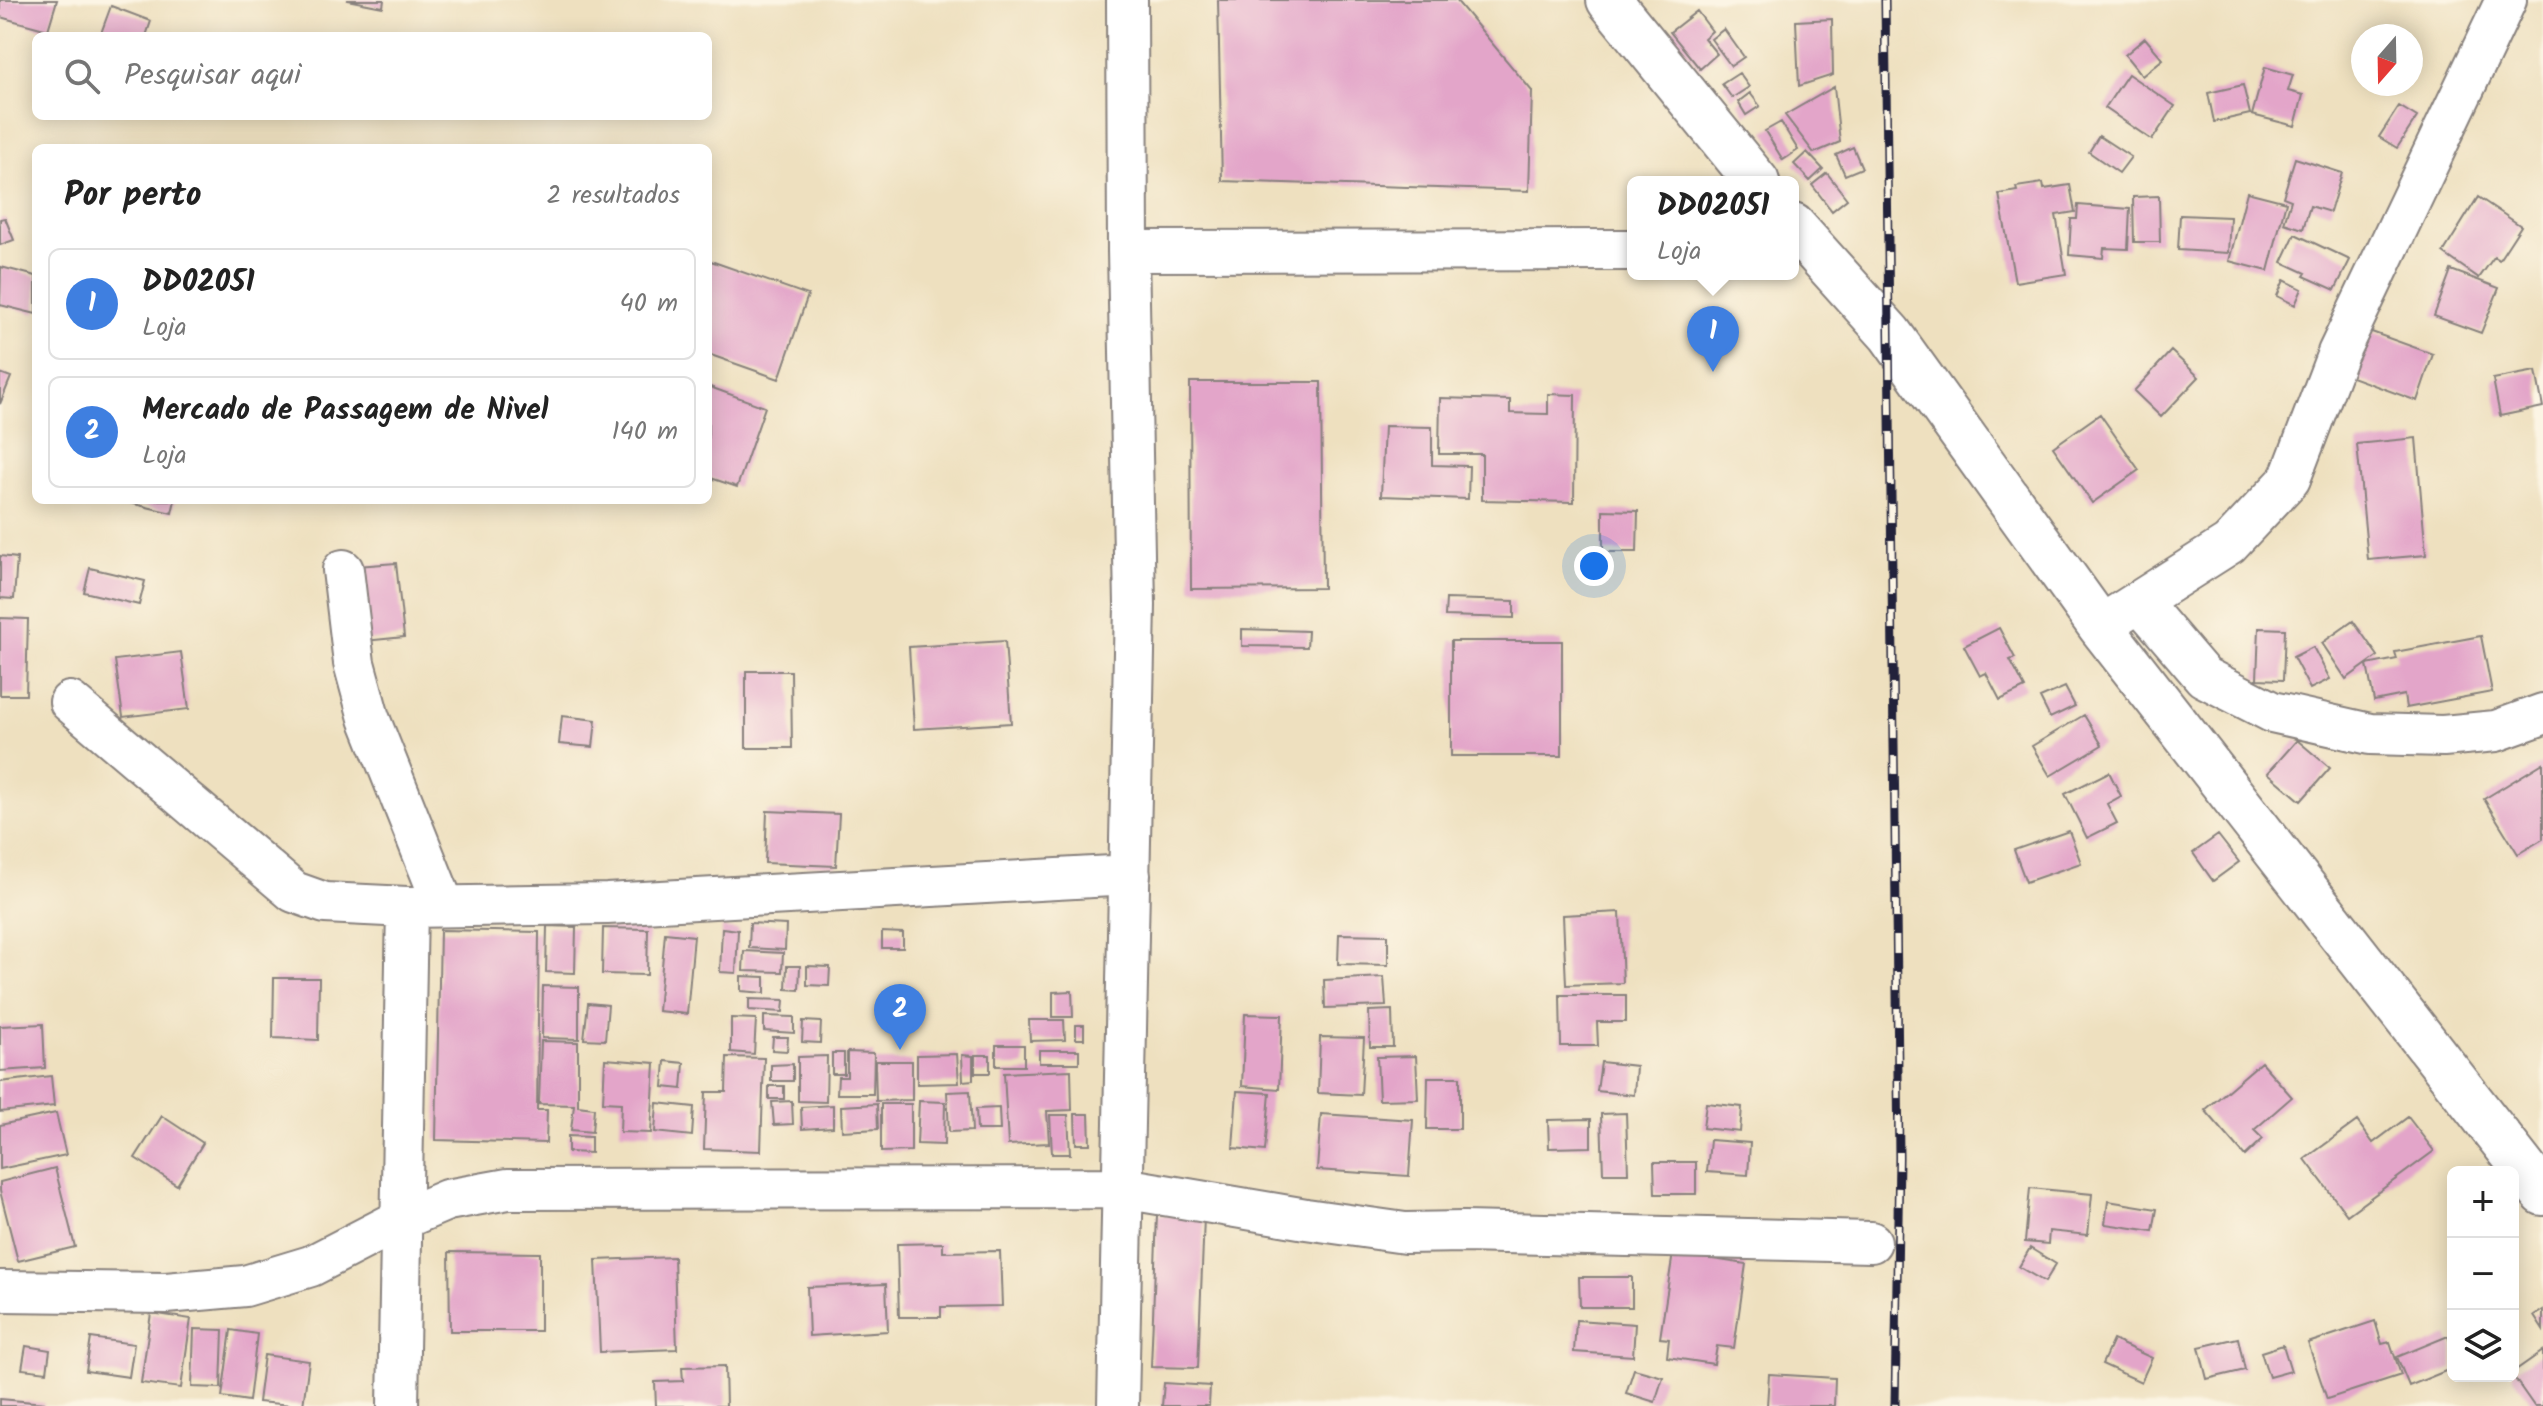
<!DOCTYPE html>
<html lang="pt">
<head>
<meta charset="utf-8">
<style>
  body { margin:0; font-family:Kalam,sans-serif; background:#f6f6f6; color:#222 }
  .controls { position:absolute; right:24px; bottom:24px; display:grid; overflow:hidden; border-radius:12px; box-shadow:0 4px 20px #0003 }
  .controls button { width:72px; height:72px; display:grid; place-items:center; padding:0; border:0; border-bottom:2px solid #e0e0e0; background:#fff; color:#222; font:40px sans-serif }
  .compass { position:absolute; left:2351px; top:24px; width:72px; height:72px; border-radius:50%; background:#fff; box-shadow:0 4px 20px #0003; rotate:200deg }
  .you { position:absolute; left:1594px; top:566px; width:28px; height:28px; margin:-20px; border:6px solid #fff; border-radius:50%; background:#1a73e8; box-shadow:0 0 0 12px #1a73e833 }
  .badge { display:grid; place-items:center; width:52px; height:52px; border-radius:50%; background:#1f6fb2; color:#fff; font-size:26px; font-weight:700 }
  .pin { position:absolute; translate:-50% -66px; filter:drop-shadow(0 2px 4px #0008) }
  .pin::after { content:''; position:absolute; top:42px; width:28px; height:24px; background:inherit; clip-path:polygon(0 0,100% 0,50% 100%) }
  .popup { position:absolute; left:1627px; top:176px; width:172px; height:104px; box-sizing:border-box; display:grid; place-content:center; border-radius:12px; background:#fff; filter:drop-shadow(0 2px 6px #0005); font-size:26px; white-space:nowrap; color:#767676 }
  .popup b { font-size:30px; color:#222 }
  .popup::after { content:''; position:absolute; left:50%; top:100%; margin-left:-16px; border:16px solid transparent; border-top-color:#fff }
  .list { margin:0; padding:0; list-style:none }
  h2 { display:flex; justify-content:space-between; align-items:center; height:104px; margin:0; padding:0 32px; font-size:34px }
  h2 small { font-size:26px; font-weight:400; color:#767676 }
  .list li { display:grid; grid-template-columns:52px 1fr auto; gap:24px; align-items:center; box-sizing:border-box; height:112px; margin:0 16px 16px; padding:0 16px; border:2px solid #e0e0e0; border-radius:12px }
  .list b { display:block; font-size:30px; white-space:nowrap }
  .list p { margin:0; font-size:26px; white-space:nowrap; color:#767676 }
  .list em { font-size:26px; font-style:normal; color:#767676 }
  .icon { flex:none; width:44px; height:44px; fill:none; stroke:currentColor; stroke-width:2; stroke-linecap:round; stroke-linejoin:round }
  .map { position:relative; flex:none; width:2543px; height:1406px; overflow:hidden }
  .search { position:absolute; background:#fff; box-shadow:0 4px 20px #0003; left:32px; top:32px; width:680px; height:88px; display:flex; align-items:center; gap:20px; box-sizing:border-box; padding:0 28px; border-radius:12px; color:#767676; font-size:30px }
  .panel { position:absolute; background:#fff; box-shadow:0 4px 20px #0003; left:32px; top:144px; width:680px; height:360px; border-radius:12px }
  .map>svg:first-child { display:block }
</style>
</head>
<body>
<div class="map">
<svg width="2543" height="1406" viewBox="0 0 2543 1406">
  <rect width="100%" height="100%" fill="#fcf5e5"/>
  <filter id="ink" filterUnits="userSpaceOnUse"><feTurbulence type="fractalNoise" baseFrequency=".0125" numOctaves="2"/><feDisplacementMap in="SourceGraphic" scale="16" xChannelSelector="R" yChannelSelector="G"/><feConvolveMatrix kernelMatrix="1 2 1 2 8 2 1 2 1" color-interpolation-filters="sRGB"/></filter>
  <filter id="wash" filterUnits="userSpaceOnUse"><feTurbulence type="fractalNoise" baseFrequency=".006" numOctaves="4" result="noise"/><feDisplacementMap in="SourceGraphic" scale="32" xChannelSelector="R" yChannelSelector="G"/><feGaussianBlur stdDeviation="1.8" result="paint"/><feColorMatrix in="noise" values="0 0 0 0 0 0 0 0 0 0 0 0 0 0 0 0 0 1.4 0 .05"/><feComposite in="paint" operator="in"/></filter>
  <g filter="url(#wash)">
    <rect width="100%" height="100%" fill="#eee0bf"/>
    <g id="blocks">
      <path fill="#e3a5c9" d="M0 0H57L48 30 0 17Z
        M347 0H384L383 7Z
        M1218 0H1456L1532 91 1529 191 1222 181Z
        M111 6 151 21 146 36H100Z
        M1697 11 1712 31 1704 38 1717 54 1700 69 1670 32Z
        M1832 19 1833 75 1799 86 1796 21Z
        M1724 29 1744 57 1731 66 1711 39Z
        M2145 38 2163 59 2142 76 2125 55Z
        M2265 67 2293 75 2288 91 2303 95 2295 126 2252 115Z
        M1739 73 1749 87 1732 98 1722 84Z
        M2128 74 2175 106 2152 140 2105 108Z
        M2243 85 2250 114 2214 122 2208 93Z
        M1834 87 1840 142 1814 153 1785 115Z
        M1750 93 1760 106 1746 115 1738 102Z
        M2399 106 2417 117 2397 148 2379 137Z
        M1781 122 1798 150 1783 160 1765 131Z
        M2099 136 2131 157 2119 173 2089 152Z
        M1853 147 1862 168 1845 175 1836 155Z
        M1807 152 1823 169 1810 181 1794 164Z
        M2295 158 2342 173 2330 212 2310 206 2303 229 2284 223 2291 200 2283 197Z
        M1827 173 1847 199 1832 211 1812 185Z
        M2043 183 2044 189 2070 185 2075 212 2056 215 2066 274 2015 282 1999 194 2017 191 2016 187Z
        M2247 192 2286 202 2268 271 2229 261Z
        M2159 196 2160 242H2134L2133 197Z
        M2478 197 2521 226 2499 260 2494 257 2479 278 2443 253Z
        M2078 205 2130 209 2128 249 2104 248 2103 258 2069 255 2071 219H2077Z
        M2180 215 2230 217 2228 253 2178 250Z
        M5 218 14 240 0 245V219Z
        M2295 234 2350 260 2335 290 2304 276 2306 273 2282 262Z
        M708 260 808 295 779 379 708 354Z
        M1 267 36 276V314L0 305Z
        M2451 270 2499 288 2481 333 2434 316Z
        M2284 280 2302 289 2295 305 2277 296Z
        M2366 330 2433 354 2417 401 2349 376Z
        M2171 351 2199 377 2161 417 2134 391Z
        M2536 371 2543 407 2500 416 2493 379Z
        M0 373 11 377 0 404Z
        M1190 382H1321L1323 588 1191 589Z
        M710 387 765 407 737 487 708 477V394Z
        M1548 394 1575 395 1574 502 1482 500V454H1439L1440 398 1510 400V413L1548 414Z
        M2100 414 2139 470 2092 503 2053 447Z
        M1384 426 1432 427V465L1469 466 1468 499 1381 496Z
        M2416 438 2426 555 2368 560 2357 444Z
        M131 500H175L172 513 130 503Z
        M1603 510 1638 511 1637 552H1603Z
        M0 556 17 558 14 599 0 598Z
        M396 563 404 637 365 641 357 566Z
        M90 568 145 581 139 605 84 592Z
        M1446 599 1514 601V618L1445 616Z
        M0 618 28 619 26 695H0Z
        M2353 621 2378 656 2346 679 2322 643Z
        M1999 628 2015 658 2010 660 2025 688 2000 700 1986 673 1980 676 1964 646Z
        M2259 628 2285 629 2283 680 2257 679Z
        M1242 629 1308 631 1307 647 1242 646Z
        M2481 636 2492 692 2406 708 2404 695 2374 701 2367 665 2397 659 2395 652Z
        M1005 641 1011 723 914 729 909 647Z
        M1451 641H1562V756H1451Z
        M2313 647 2330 679 2310 689 2293 657Z
        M181 652 189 709 123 717 115 660Z
        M746 671H791L792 748H746Z
        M2065 687 2075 706 2050 718 2040 698Z
        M2084 715 2102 745 2050 776 2032 746Z
        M562 716 596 720 593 747 559 744Z
        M2297 740 2330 768 2301 801 2268 773Z
        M2543 763V839L2518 854 2484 799Z
        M2109 772 2121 796 2107 804 2117 823 2087 838 2065 794Z
        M767 811 839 814 836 866 765 863Z
        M2069 831 2081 863 2026 882 2014 850Z
        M2218 835 2239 862 2213 881 2193 853Z
        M1620 912 1623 983 1566 985 1563 915Z
        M750 923 786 925 785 950 749 948Z
        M547 926 576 927 575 973 546 972Z
        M603 928 648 929 647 975 602 974Z
        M722 928 738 930 736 973 720 972Z
        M440 930 539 932 537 1110H547L546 1143 436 1140Z
        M882 932 903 933V948H882Z
        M665 933 694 936 687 1014 658 1011Z
        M1339 934 1388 935V965L1338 964Z
        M744 951 783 953 782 972 743 971Z
        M787 966H800L799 990 786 989Z
        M807 966 830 967 829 986 807 985Z
        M741 976 765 977V993L741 991Z
        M1384 977 1386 1006 1325 1008 1324 980Z
        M274 978H319L318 1040 273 1038Z
        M543 986 579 987V1039L542 1038Z
        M1072 991 1073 1017H1053V992Z
        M1560 995H1626V1022H1597L1598 1046H1561Z
        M749 999 784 1000 783 1012 749 1010Z
        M588 1003 608 1005 605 1040 584 1039Z
        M1392 1010 1393 1047H1370L1369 1011Z
        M1245 1014 1282 1015 1279 1089 1242 1086Z
        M764 1016 794 1017V1033L764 1031Z
        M731 1018 756 1019 754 1054 731 1052Z
        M1029 1020H1064L1065 1040 1030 1041Z
        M803 1021 821 1022 820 1043 802 1042Z
        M43 1024 45 1068 0 1071V1026Z
        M1076 1025H1084V1039H1076Z
        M773 1037H788L787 1051 772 1050Z
        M1320 1037 1364 1038 1361 1095 1318 1093Z
        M541 1041 578 1042V1106L594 1108 592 1132 571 1130 574 1105 539 1104Z
        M996 1045H1024V1066H996Z
        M1039 1050H1079V1063H1039Z
        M847 1052 874 1053 873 1094H837L838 1077H847Z
        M832 1053H844V1074H832Z
        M957 1054 959 1083 917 1084V1055Z
        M962 1055 973 1056V1080L963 1081Z
        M975 1055H990V1073H975Z
        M827 1056 826 1102 798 1101V1057Z
        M1416 1056 1418 1099 1379 1100 1377 1057Z
        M727 1057 764 1058 761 1151 704 1149 706 1092H726Z
        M605 1059 655 1063 651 1133 620 1132 621 1103 603 1102Z
        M665 1061 684 1063 682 1089 663 1087Z
        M875 1061H912V1100L876 1101Z
        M1601 1062 1636 1066 1634 1095 1597 1091Z
        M2261 1062 2292 1097 2254 1130 2263 1139 2245 1156 2205 1110Z
        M793 1064V1081H771V1065Z
        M1071 1070 1072 1110 1047 1111 1049 1143 1008 1145 1004 1073Z
        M51 1076 54 1106 0 1112V1082Z
        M1428 1077H1460V1129H1427Z
        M769 1086H784V1099H769Z
        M970 1091 972 1131 949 1132 947 1092Z
        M1237 1091 1270 1093 1265 1151 1233 1148Z
        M792 1101 793 1124 774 1125 772 1102Z
        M919 1101 945 1102 944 1145 917 1144Z
        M657 1103 694 1107 692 1136 655 1132Z
        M1706 1103 1742 1107 1740 1132 1703 1128Z
        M877 1104 878 1129 842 1131 841 1106Z
        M881 1104H911V1151L881 1152Z
        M833 1105V1127L802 1129 801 1107Z
        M999 1108 1000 1130H977L976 1109Z
        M56 1113 66 1155 0 1169V1125Z
        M1626 1113 1628 1173H1603L1601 1114Z
        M1075 1114H1089L1090 1144H1076Z
        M1321 1114 1413 1120 1409 1176 1317 1170Z
        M1050 1115H1068L1070 1154H1052Z
        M162 1116 203 1143 177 1185 135 1158Z
        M2408 1117 2434 1151 2347 1215 2305 1159 2357 1121 2373 1143Z
        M1591 1119V1147L1549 1148 1548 1120Z
        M568 1136 591 1137V1153L568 1152Z
        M1710 1140 1750 1143 1748 1175 1707 1172Z
        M1654 1162H1696V1194H1655Z
        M55 1168 75 1247 18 1261 0 1191V1182Z
        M2030 1188 2092 1194 2088 1235 2049 1231 2048 1244 2025 1242Z
        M2108 1201 2157 1209 2153 1231 2105 1224Z
        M1157 1215 1204 1217 1198 1368 1151 1367Z
        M943 1243V1252L1000 1251 1002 1306 941 1307V1317H899L897 1244Z
        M2030 1248 2056 1264 2045 1282 2019 1267Z
        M449 1252 540 1253V1331H450Z
        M1673 1253 1746 1264 1734 1348 1717 1346 1714 1364 1667 1357 1669 1339 1660 1338Z
        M674 1257 677 1349 600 1352 596 1260Z
        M1579 1277H1632V1307H1580Z
        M886 1284 888 1331 809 1336 807 1287Z
        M2543 1310V1330L2534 1316Z
        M151 1313 191 1319 181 1388 141 1383Z
        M1576 1320 1635 1324 1633 1356 1574 1352Z
        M2375 1321 2382 1344 2390 1342 2401 1375 2327 1399 2308 1343Z
        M194 1329 223 1330 221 1388 192 1387Z
        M231 1330 257 1334 249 1401 222 1397Z
        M2448 1336 2453 1348V1368L2409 1386 2397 1357Z
        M91 1338 134 1344 129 1377 86 1371Z
        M2238 1338 2245 1370 2207 1379 2199 1347Z
        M2113 1340 2152 1358 2141 1382 2102 1364Z
        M2283 1345 2291 1371 2269 1377 2261 1352Z
        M26 1346 50 1350 47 1372 22 1369Z
        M2543 1351V1406H2534L2513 1376V1372Z
        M264 1355 309 1361 303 1406 258 1402Z
        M725 1366 726 1406H656L655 1382 683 1381 682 1367Z
        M1634 1369 1663 1377 1655 1402 1626 1393Z
        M1769 1374 1835 1378 1834 1406H1767Z
        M1164 1383 1210 1386 1209 1406H1162Z
        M0 1399 44 1403 43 1406H0Z"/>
    </g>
  </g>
  <g filter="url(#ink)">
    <use href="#blocks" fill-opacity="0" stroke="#88817d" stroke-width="2"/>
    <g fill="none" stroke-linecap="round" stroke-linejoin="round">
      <g stroke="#88817d" stroke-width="44">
        <path id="street" d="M1128 251 1633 250
          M343 570 354 663 369 718 444 906
          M2140 602 2204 677 2272 712 2370 734 2443 736 2496 731 2543 714
          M2100 626 2229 544 2290 479 2338 353 2506 0
          M70 702 294 892 325 903 407 907 607 904 1130 875
          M0 1291 166 1293 245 1286 311 1266 400 1220 447 1200 508 1189 1123 1188 1306 1219 1405 1233 1464 1232 1871 1242
          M398 1406 407 907
          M1118 1406 1135 605 1128 251 1127 0"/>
      </g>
      <g stroke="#88817d" stroke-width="48">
        <path id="secondary" d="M1609 0 1757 182
          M1793 226 1890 334 2100 626 2543 1193"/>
      </g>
      <use href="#street" stroke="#fff" stroke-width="40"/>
      <use href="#secondary" stroke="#fff" stroke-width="44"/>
      <g stroke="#22223b" stroke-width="9">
        <path id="rail" d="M1885 0 1899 1157 1895 1406"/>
      </g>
      <use href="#rail" stroke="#fcf5e5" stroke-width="6" stroke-dasharray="18" stroke-linecap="butt"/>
    </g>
  </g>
</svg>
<div class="controls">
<button>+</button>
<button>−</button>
<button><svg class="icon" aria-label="layers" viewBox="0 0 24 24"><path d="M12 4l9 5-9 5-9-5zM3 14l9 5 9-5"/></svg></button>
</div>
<svg class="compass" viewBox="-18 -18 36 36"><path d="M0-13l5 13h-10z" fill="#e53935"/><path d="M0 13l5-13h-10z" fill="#767676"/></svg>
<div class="you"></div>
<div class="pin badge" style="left:1713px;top:372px;background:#3f7fe0">1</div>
<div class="popup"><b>DD02051</b>Loja</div>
<div class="pin badge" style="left:900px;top:1050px;background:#3f7fe0">2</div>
<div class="search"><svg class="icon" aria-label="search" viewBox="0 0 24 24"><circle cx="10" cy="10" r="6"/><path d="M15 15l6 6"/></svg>Pesquisar aqui</div>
<section class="panel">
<h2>Por perto<small>2 resultados</small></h2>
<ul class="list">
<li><span class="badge" style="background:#3f7fe0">1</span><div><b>DD02051</b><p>Loja</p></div><em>40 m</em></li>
<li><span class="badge" style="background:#3f7fe0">2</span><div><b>Mercado de Passagem de Nivel</b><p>Loja</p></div><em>140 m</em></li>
</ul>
</section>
</div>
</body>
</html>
